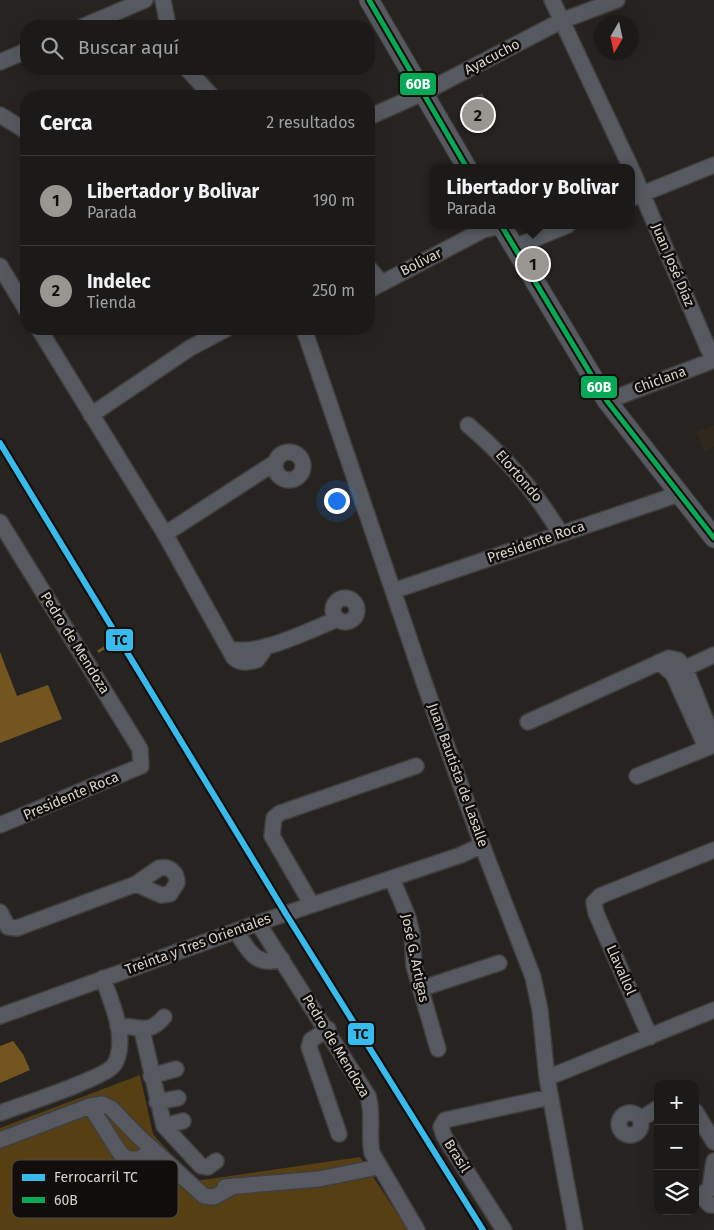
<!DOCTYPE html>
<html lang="es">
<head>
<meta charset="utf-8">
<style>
  body { margin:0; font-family:"Fira Sans",sans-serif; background:#252321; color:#f1f3f6 }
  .controls { position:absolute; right:15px; bottom:15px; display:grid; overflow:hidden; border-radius:10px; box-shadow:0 5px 20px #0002 }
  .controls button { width:45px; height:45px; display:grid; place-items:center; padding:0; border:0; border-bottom:1px solid #3a3837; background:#1c1a18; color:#f1f3f6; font:25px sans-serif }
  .compass { position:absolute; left:594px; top:15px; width:45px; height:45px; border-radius:50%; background:#1c1a18; box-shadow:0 5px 20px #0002; rotate:189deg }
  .you { position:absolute; left:336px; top:500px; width:18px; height:18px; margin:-12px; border:4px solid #fff; border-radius:50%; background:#1a73e8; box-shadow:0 0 0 8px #1a73e833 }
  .badge { display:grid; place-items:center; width:32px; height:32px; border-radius:50%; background:#999692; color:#111; font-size:16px; font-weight:700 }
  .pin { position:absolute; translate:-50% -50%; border:2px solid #fff; box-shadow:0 1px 5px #0006 }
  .popup { position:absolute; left:430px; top:164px; width:205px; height:65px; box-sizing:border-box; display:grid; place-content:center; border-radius:10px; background:#1c1a18; filter:drop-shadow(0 1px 4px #0005); font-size:16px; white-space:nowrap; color:#a0a1a2 }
  .popup b { font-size:19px; color:#f1f3f6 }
  .popup::after { content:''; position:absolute; left:50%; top:100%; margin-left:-10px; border:10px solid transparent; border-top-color:#1c1a18 }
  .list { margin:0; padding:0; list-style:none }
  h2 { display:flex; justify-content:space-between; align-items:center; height:65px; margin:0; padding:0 20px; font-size:21px }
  h2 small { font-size:16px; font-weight:400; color:#a0a1a2 }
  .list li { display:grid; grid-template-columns:32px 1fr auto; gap:15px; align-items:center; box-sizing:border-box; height:90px; padding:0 20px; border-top:1px solid #3a3837 }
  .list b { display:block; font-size:19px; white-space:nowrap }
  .list p { margin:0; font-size:16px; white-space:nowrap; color:#a0a1a2 }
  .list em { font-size:16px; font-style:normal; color:#a0a1a2 }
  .icon { flex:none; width:28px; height:28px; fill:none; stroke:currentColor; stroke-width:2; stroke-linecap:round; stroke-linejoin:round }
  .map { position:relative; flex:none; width:714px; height:1230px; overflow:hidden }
  .search { position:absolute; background:#1c1a18; box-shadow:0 5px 20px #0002; left:20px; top:20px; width:355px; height:55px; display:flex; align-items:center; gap:12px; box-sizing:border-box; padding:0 18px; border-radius:20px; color:#a0a1a2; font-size:19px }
  .panel { position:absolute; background:#1c1a18; box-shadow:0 5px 20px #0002; left:20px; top:90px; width:355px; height:245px; border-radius:20px }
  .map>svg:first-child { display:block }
</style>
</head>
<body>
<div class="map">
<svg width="714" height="1230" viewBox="0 0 714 1230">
  <rect width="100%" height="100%" fill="#262320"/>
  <path fill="#30281d" d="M714 425V447L704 451 696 432Z"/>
  <path fill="#573f14" d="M140 1075 153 1134 195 1181 360 1157 408 1230H0V1128Z"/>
  <path fill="#735520" d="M0 652 17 696 48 685 62 719 0 743Z
    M13 1041 23 1054 30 1070 0 1083V1046Z"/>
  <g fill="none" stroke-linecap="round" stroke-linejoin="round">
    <path stroke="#735520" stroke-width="3" d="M99 651 130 633"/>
  </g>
  <path fill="#3e3c39" stroke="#4c4a47" d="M482 94 494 121 481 127 469 100Z"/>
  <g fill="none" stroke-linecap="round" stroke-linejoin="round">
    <g stroke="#413f3d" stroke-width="18">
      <path id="minor" d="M163 0 168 26
        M552 0 631 168
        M84 26 145 0
        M0 62 26 51
        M187 69 212 96
        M0 115 26 131
        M369 117 423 93 561 21 617 0
        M632 170 713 360
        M632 198 714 165
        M515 247 568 225
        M0 266 26 309
        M369 268 381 282
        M369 290 483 230 501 226
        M39 329 165 534 234 658C241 664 248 662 257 660L267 646
        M304 329 425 685 482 845 533 977 540 1010 547 1078 575 1230
        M607 401 714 360
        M91 415 190 348 226 329
        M468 425C506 457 535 491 561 534
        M275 466a14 14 0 1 1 28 0a14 14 0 1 1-28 0Z
        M0 522 140 749 141 766 0 825
        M165 534 276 462
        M393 591 679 494
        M333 610a12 12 0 1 1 24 0a12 12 0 1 1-24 0Z
        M230 649C261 656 309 630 338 619
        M659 662 673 674 706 747
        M677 672 714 655
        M528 722 669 658 678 660 685 668 714 741
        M637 776 714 745
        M159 868C170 866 177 872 177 883L170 894 161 895 136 884Z
        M392 879 408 917 412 934 414 966 438 1049
        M312 905 272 836 274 818 280 813 416 766
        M0 912 8 927 17 928 136 884
        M258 923 368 1096C374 1115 368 1134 372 1153L417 1230
        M236 931C248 950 256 968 282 959
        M420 989 499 963
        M0 1016 258 923 461 855 482 845
        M118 1027C139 1024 147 1037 164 1017
        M328 1029 311 1040 309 1047 339 1134
        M142 1030 164 1126 201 1166 208 1167 216 1161
        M650 1037 596 913 594 902 600 896 714 850
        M151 1076 176 1069
        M547 1078 714 1010
        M157 1102 178 1098
        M90 1106 120 1153 127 1159H140L153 1149
        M695 1111 714 1142
        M619 1124a11 11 0 1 1 22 0a11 11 0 1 1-22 0Z
        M0 1113C21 1105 102 1079 113 1066 115 1064 117 1059 118 1056 125 1031 111 1002 103 978
        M641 1119 658 1108
        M164 1126 183 1121
        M0 1140 90 1106 102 1104 111 1108 137 1135 204 1196 214 1197 234 1186
        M225 1187 319 1179 378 1167
        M710 1188 714 1161
        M714 1188H710L705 1192V1200L710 1205H714
        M504 1230 444 1136 441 1127 445 1120 550 1097"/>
    </g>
    <g stroke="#413f3d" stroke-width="21">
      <path id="major" d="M369 0 467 168
        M501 225 607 401 714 538"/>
    </g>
    <use href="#minor" stroke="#565a60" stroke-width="15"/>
    <use href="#major" stroke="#565a60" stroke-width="19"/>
    <g stroke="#100d0a" stroke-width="9">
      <path id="bus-1" d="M369 0 467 168
        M501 225 607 401 714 538"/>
    </g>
    <use href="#bus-1" stroke="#06aa56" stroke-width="5"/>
    <g stroke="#100d0a" stroke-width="10">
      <path id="rail-1" d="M0 443 286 914 483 1230"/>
    </g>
    <use href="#rail-1" stroke="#37bbed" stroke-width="6"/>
  </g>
  <g text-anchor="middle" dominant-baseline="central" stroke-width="5" stroke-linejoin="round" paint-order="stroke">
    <g font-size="14" fill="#d7d4cf" stroke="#100d0a">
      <text transform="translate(492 57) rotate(-28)">Ayacucho</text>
      <text transform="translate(421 262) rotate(-27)">Bolívar</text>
      <text transform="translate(673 265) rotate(67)">Juan José Díaz</text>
      <text transform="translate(660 380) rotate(-20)">Chiclana</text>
      <text transform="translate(519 476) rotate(49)">Elortondo</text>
      <text transform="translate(536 542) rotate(-19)">Presidente Roca</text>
      <text transform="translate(75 643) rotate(58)">Pedro de Mendoza</text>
      <text transform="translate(458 775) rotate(70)">Juan Bautista de Lasalle</text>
      <text transform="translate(71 796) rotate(-23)">Presidente Roca</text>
      <text transform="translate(198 944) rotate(-20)">Treinta y Tres Orientales</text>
      <text transform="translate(415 958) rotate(78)">José G. Artigas</text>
      <text transform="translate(621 970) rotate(66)">Llavallol</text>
      <text transform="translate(336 1046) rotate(59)">Pedro de Mendoza</text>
      <text transform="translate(457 1156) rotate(58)">Brasil</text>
    </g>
  </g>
  <rect x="12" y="1160" width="166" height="58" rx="8" fill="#100d0a" stroke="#4c4945" stroke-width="1"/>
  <rect x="22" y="1174" width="23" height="7" fill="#37bbed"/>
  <rect x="22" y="1197" width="23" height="6" fill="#06aa56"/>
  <g font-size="14" fill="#d7d4cf">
    <text x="54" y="1182">Ferrocarril TC</text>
    <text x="54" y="1205">60B</text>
  </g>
  <g stroke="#100d0a" stroke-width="2">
    <rect x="399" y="72" width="38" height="24" rx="5" fill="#06aa56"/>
    <rect x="580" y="375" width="38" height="24" rx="5" fill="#06aa56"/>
    <rect x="105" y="628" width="29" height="24" rx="5" fill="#37bbed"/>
    <rect x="347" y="1022" width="28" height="24" rx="5" fill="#37bbed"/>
  </g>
  <g font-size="14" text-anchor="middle" font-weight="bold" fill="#fff">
    <text x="418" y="89">60B</text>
    <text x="599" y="392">60B</text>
  </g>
  <g font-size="14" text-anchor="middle" font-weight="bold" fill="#111">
    <text x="120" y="645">TC</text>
    <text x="361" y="1039">TC</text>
  </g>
</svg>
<div class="controls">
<button>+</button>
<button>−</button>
<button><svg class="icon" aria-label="layers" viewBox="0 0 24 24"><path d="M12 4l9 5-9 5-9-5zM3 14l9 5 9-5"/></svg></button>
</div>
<svg class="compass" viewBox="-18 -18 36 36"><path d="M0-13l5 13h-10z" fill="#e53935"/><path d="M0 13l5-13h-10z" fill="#a0a1a2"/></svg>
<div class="you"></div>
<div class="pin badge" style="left:533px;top:264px">1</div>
<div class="popup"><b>Libertador y Bolivar</b>Parada</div>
<div class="pin badge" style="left:478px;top:115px">2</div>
<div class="search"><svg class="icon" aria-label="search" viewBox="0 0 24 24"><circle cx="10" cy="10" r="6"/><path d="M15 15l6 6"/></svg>Buscar aquí</div>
<section class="panel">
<h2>Cerca<small>2 resultados</small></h2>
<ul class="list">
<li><span class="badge">1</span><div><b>Libertador y Bolivar</b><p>Parada</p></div><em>190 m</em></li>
<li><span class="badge">2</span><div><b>Indelec</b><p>Tienda</p></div><em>250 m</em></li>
</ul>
</section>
</div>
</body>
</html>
